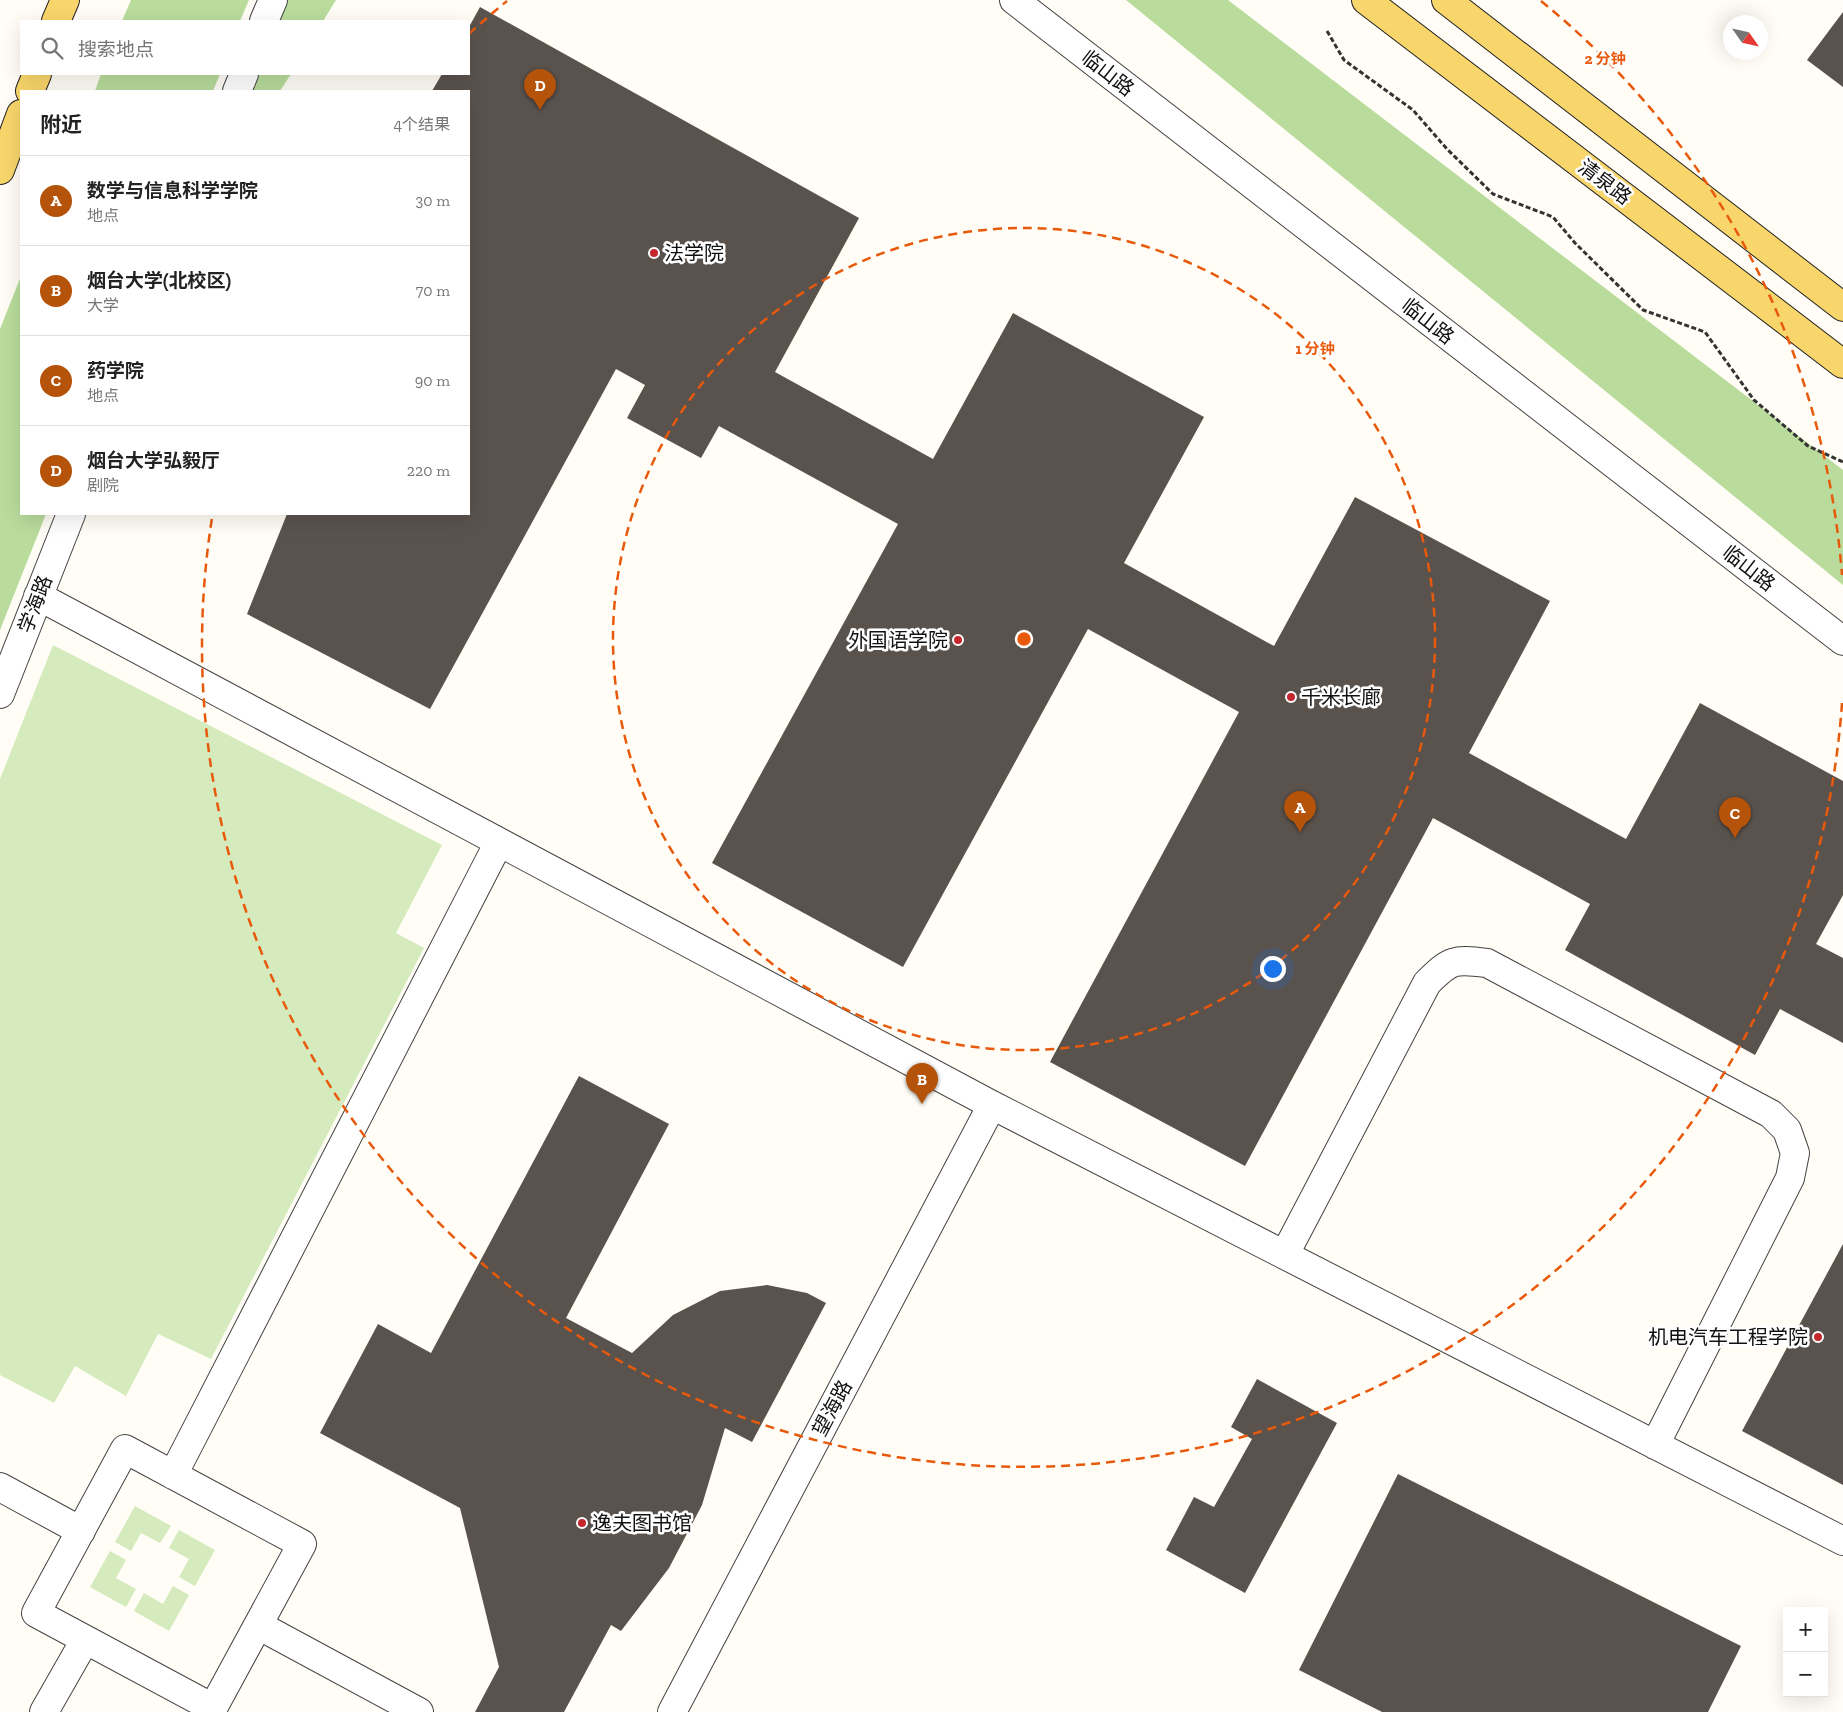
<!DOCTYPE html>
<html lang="zh">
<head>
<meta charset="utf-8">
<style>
  body { margin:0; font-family:"Zilla Slab","Noto Sans SC",serif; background:#f6f6f6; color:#222 }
  .controls { position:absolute; right:15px; bottom:15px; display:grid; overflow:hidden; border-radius:0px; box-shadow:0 5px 20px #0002 }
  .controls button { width:45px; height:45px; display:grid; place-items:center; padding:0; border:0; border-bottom:1px solid #e0e0e0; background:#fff; color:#222; font:25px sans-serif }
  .compass { position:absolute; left:1723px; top:15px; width:45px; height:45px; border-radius:50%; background:#fff; box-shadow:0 5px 20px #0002; rotate:124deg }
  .you { position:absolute; left:1272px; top:968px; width:18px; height:18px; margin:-12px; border:4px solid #fff; border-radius:50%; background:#1a73e8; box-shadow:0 0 0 8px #1a73e833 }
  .badge { display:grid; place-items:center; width:32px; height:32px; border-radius:50%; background:#b45309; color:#fff; font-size:16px; font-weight:700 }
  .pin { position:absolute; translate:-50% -41px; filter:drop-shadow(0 1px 2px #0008) }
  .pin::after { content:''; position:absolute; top:26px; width:18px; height:15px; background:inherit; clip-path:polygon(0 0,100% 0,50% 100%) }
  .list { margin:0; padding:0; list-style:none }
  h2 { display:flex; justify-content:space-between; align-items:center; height:65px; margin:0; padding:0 20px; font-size:21px }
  h2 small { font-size:16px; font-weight:400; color:#767676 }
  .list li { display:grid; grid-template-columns:32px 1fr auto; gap:15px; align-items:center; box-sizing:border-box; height:90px; padding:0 20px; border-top:1px solid #e0e0e0 }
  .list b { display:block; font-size:19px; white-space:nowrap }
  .list p { margin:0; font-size:16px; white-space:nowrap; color:#767676 }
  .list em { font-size:16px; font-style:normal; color:#767676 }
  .icon { flex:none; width:28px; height:28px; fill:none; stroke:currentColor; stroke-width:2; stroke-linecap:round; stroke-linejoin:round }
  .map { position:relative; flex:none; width:1843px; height:1712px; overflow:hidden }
  .search { position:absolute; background:#fff; box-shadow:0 5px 20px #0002; left:20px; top:20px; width:450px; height:55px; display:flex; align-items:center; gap:12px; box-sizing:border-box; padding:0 18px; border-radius:0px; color:#767676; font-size:19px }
  .panel { position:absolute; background:#fff; box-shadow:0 5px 20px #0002; left:20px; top:90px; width:450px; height:425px; border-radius:0px }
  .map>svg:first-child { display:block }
</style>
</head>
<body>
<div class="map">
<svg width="1843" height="1712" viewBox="0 0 1843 1712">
  <rect width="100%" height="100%" fill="#fffdf5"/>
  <path fill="#d5ebbd" d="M53 645 442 845 396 933 424 948 211 1359 158 1334 126 1396 75 1366 54 1403 0 1375V779Z
    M135 1506 171 1526 160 1543 141 1533 131 1551 115 1542Z
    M179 1530 215 1550 195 1586 179 1577 189 1559 169 1548Z
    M110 1551 126 1560 116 1578 136 1589 126 1607 90 1587Z
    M173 1586 189 1595 169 1631 134 1611 144 1593 163 1604Z"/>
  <path fill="#b9dc9c" d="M131 0H249L240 21H122Z
    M286 0H336L323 21H277Z
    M1126 0H1228L1843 470V585Z
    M101 74H220L213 91H95Z
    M256 74H291L280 91H248Z
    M21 276V514H46L0 630V329Z"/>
  <path fill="#5a524d" d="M480 7 859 218 775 372 933 459 1013 313 1204 417 1124 563 1274 646 1355 497 1550 601 1469 753 1626 839 1700 703 1843 781V895L1816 944 1843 958V1043L1780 1009 1755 1055 1565 950 1590 904 1433 818 1245 1166 1050 1062 1239 712 1088 629 903 967 712 863 898 524 719 426 701 458 627 418 645 385 616 369 430 709 247 614 287 514H469V91H432L442 74H469V27Z
    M1843 12V87L1807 60Z
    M579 1076 669 1124 566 1318 632 1353 673 1315 720 1291 767 1285 807 1293 826 1303 752 1442 725 1428 702 1505 669 1568 621 1631 611 1625 564 1712H475L499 1667 460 1508 320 1433 378 1324 431 1353Z
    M1843 1244V1485L1742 1431Z
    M1257 1379 1337 1423 1245 1593 1166 1550 1194 1497 1214 1507 1252 1439 1231 1427Z
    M1398 1474 1741 1646 1708 1712H1382L1299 1670Z"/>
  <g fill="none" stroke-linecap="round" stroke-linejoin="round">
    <g stroke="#444" stroke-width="30">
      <path id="minor" d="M1014 0 1843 641
        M264 21 273 0
        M237 91 244 74
        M38 596 992 1105 1843 1541
        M0 694 71 514
        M1285 1254 1427 983C1451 959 1454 959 1487 963L1771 1114 1787 1130 1795 1153 1790 1178 1655 1445
        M125 1449 302 1544 213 1708 36 1613Z
        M173 1475 499 842
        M0 1487 81 1531
        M258 1625 419 1712
        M44 1712 85 1640
        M672 1712 992 1105"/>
    </g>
    <g stroke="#222" stroke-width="30">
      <path id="major" d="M1366 0 1843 364
        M1446 0 1843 307
        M56 21 65 0
        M30 91 37 74
        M0 170 21 114"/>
    </g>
    <path stroke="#333" stroke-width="3" stroke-dasharray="5 2.5" stroke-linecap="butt" d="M1327 31 1344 60 1413 110 1447 149 1493 194 1553 217 1575 243 1643 310 1705 332 1754 400 1808 446 1843 462"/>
    <use href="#minor" stroke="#fff" stroke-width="28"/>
    <use href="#major" stroke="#f9d66b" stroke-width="28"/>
  </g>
  <g fill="none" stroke="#e8590c" stroke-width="2.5" stroke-dasharray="9 6">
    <circle cx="1024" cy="639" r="411"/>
    <path d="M1842 703A821 821 0 1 1 212 518M469 34A821 821 0 0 1 507 1M1541 1A821 821 0 0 1 1842 575"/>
  </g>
  <g fill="#c4262e" stroke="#fff" stroke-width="2">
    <circle cx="654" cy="253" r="5"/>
    <circle cx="958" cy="640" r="5"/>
    <circle cx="1291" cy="697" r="5"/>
    <circle cx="1818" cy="1337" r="5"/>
    <circle cx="582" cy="1523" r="5"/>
  </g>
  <g text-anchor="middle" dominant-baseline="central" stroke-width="5" stroke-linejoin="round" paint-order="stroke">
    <g font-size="20" fill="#111" stroke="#fff">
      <text transform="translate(1108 73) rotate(38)">临山路</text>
      <text transform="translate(1605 182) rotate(37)">清泉路</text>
      <text transform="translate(1428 321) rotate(38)">临山路</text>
      <text transform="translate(1749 568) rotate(38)">临山路</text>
      <text transform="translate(35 604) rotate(-69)">学海路</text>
      <text transform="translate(832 1408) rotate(-62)">望海路</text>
    </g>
    <g font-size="20" fill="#111" stroke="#fff" text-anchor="start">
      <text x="664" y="253">法学院</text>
      <text x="948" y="640" text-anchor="end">外国语学院</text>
      <text x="1301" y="697">千米长廊</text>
      <text x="1808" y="1337" text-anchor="end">机电汽车工程学院</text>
      <text x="592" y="1523">逸夫图书馆</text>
    </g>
  </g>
  <circle cx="1024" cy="639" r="8" fill="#e8590c" stroke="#fff" stroke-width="2.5"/>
  <g font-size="15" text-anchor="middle" font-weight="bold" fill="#e8590c" stroke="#fff" stroke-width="5" stroke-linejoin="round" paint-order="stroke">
    <text x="1605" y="64">2 分钟</text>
    <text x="1315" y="354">1 分钟</text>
  </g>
</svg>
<div class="controls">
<button>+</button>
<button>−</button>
</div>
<svg class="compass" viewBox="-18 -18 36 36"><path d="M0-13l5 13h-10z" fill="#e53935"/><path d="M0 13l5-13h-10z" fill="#767676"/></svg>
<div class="you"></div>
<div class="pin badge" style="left:1300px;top:832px">A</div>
<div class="pin badge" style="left:922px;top:1104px">B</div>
<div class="pin badge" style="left:1735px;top:838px">C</div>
<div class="pin badge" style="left:540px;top:110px">D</div>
<div class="search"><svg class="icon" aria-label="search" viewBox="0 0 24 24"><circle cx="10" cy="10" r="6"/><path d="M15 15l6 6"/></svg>搜索地点</div>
<section class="panel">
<h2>附近<small>4个结果</small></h2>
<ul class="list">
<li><span class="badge">A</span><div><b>数学与信息科学学院</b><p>地点</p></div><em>30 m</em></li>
<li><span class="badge">B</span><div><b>烟台大学(北校区)</b><p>大学</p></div><em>70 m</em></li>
<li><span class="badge">C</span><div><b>药学院</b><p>地点</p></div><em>90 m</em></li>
<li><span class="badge">D</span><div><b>烟台大学弘毅厅</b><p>剧院</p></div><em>220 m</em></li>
</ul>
</section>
</div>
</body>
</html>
